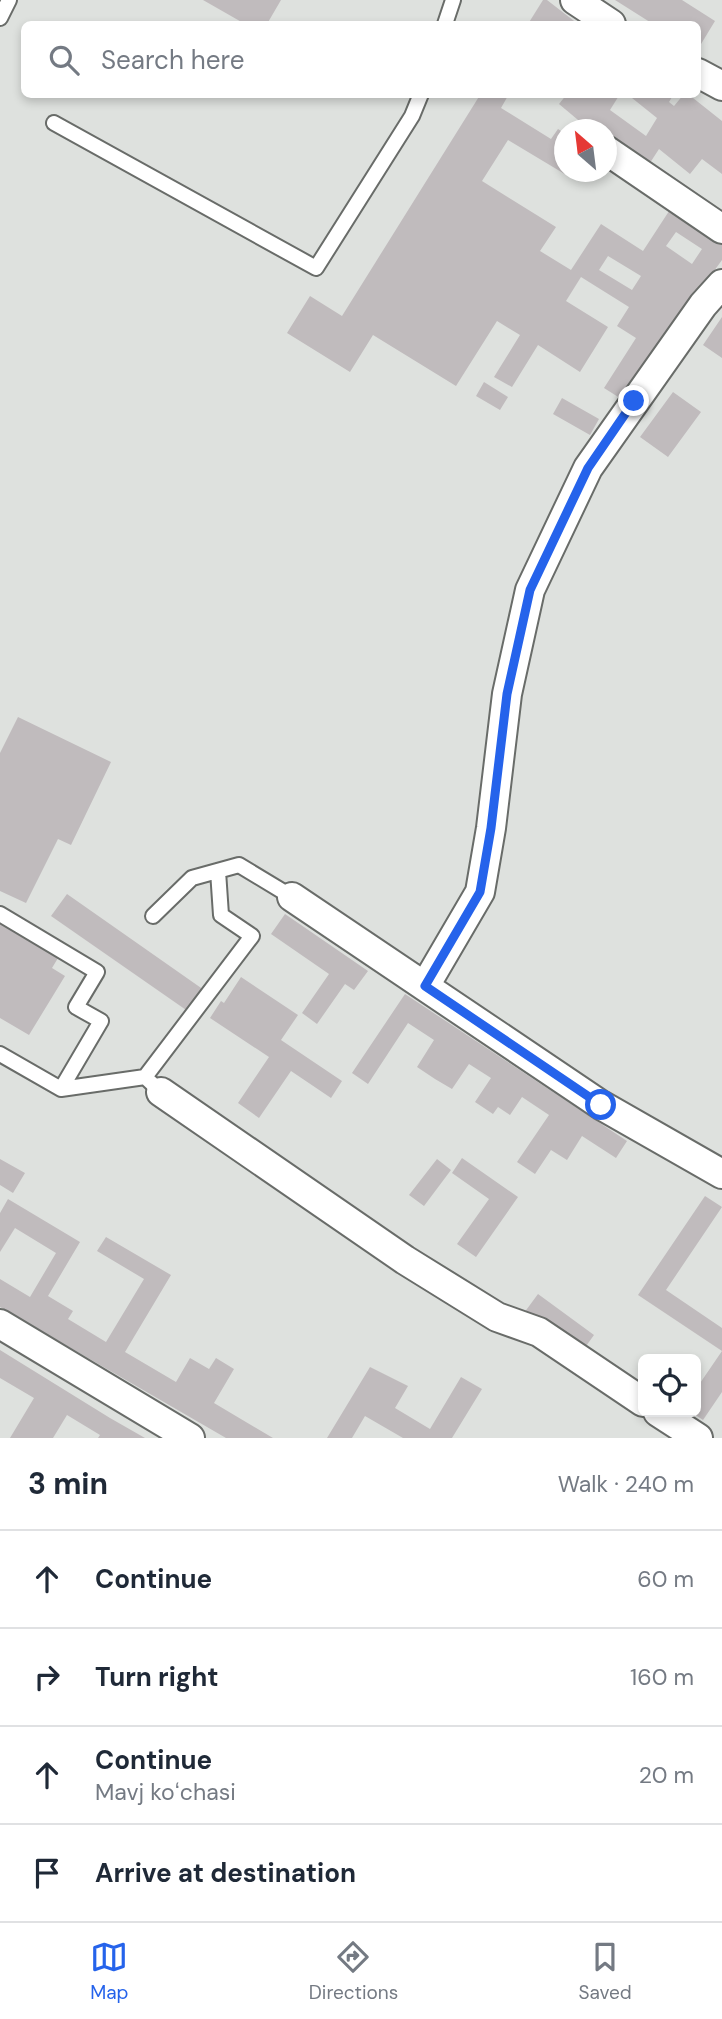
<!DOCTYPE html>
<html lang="en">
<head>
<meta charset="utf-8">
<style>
  body { margin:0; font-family:"DM Sans",sans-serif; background:#f6f6f7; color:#1f2937 }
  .controls { position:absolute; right:21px; bottom:21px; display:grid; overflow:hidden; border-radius:10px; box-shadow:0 4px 10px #0003 }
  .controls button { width:63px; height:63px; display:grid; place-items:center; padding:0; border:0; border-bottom:2px solid #e0e1e3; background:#fff; color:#1f2937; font:35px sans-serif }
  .compass { position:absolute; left:554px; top:119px; width:63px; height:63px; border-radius:50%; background:#fff; box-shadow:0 4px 10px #0003; rotate:332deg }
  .stop { position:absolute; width:21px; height:21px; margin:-16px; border:5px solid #2563eb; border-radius:50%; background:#fff }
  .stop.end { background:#2563eb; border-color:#fff; box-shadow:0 2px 7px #0008 }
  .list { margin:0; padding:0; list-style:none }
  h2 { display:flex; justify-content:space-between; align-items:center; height:91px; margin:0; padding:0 28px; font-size:30px }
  h2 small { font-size:23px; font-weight:400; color:#747a83 }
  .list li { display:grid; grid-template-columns:46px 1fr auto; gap:21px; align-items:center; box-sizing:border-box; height:98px; padding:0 28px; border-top:2px solid #e0e1e3 }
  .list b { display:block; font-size:26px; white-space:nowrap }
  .list p { margin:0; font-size:23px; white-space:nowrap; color:#747a83 }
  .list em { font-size:23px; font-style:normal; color:#747a83 }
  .icon { flex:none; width:38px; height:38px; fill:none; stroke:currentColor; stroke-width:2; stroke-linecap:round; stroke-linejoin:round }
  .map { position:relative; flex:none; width:722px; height:1438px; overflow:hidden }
  .search { position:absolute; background:#fff; box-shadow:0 4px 10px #0003; left:21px; right:21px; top:21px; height:77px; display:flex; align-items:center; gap:18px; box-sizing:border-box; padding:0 24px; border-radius:10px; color:#747a83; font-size:26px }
  .sheet { height:483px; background:#fff }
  nav { display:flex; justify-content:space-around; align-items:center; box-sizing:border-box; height:98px; border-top:2px solid #e0e1e3; background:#fff; font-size:19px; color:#747a83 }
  nav a { display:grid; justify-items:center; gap:4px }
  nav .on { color:#2563eb }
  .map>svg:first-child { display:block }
</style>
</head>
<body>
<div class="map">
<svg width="722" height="1438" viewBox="0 0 722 1438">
  <rect width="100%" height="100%" fill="#dee1de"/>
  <path fill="#c0bbbd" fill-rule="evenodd" d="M203 0H281L267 24H245Z
    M543 0H547L578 24H528Z
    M615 0H682L715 21 698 49V24H653Z
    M484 94H509L501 108 551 139 558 129 564 133V172H571L568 176 508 140 482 181 556 227 540 251 571 270 601 224 643 251 673 205 722 238V260L698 293 695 290 623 400 604 388 636 338 617 326 629 307 581 277 566 301 608 327 580 372 538 345 512 387 494 377 520 335 497 321 456 386 373 335 350 372 287 333 310 296 342 316 480 95 482 97ZM676 232 702 249 692 264 666 246ZM608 256 641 276 632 290 599 270Z
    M567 94H620L610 110 646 136 657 118 627 94H668L672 97 669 102 674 106 684 94H688L722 121V174L702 159 690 174 659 149 646 169 606 141V130H590L559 104Z
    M722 317V358L703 345Z
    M484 382 508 397 500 410 476 396Z
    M673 392 701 412 668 457 640 437Z
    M562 398 599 419 590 435 553 414Z
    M18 717 111 762 71 845 58 839 26 903 0 891V753Z
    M67 894 204 990 189 1012 51 916Z
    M285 914 368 971 354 990 345 984 317 1024 302 1013 329 974 271 934Z
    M0 923 58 958 52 968 65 976 29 1035 0 1018Z
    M241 977 298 1015 281 1040 342 1081 331 1098 291 1071 259 1118 238 1103 269 1057 210 1018 221 1001 224 1003Z
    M405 994 627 1141 616 1158 582 1136 567 1160 551 1150 535 1174 517 1162 549 1115 522 1097 510 1115 498 1107 493 1114 475 1102 491 1078 469 1064 452 1089 435 1079 417 1067 434 1040 408 1023 368 1084 352 1073Z
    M462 1158 518 1197 476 1257 457 1244 489 1199 452 1173Z
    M0 1159 25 1173 13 1193 0 1185Z
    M437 1159 451 1170 424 1206 409 1195Z
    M705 1196 722 1207 666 1290 722 1328V1392L703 1420 691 1412H696V1389L722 1351 638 1295Z
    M8 1199 80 1242 48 1296 73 1311 68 1319 106 1342 144 1279 97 1251 106 1237 171 1275 125 1352 176 1382 190 1358 209 1369 216 1358 234 1369 214 1403 273 1438H226L0 1307V1279L30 1297 56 1253 15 1228 0 1252V1213Z
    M538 1294 594 1335 581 1353 524 1313Z
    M0 1350 110 1418 145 1438H98L100 1435 67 1415 53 1438H10L34 1398 0 1378Z
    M370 1367 408 1386 395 1408 430 1429 461 1377 482 1389 452 1438H403L365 1416 352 1438H327Z"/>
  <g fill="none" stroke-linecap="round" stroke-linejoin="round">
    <g stroke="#696c69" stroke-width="18">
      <path id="lane" d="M0 18 9 0
        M445 24 453 0
        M54 123 316 268 412 116 421 94
        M0 914 97 972 76 1007 101 1021 61 1089
        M153 916 192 878 239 865 292 897
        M0 1054 61 1089 145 1077
        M161 1092 145 1077 252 936 221 915 218 871"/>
    </g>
    <g stroke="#696c69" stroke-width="32">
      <path id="street" d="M575 0 611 24
        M698 73 722 86
        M606 150 722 229
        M292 897 601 1105 722 1174
        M425 986 480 892 491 828 507 694 530 590 588 468 703 305 722 284
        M161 1092 405 1260 497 1317 539 1332 643 1402
        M0 1324 190 1438
        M658 1412 698 1438"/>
    </g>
    <use href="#lane" stroke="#fff" stroke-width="14"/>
    <use href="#street" stroke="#fff" stroke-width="28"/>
  </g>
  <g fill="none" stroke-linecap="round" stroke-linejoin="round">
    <path stroke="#2563eb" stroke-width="9" d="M601 1105 425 986 480 892 491 828 507 694 530 590 588 468 634 401"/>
  </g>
</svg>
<div class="controls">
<button><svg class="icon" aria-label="locate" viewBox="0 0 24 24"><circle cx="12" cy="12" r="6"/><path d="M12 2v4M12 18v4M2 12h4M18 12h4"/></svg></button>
</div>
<svg class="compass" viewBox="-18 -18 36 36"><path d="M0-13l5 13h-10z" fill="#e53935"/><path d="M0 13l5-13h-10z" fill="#747a83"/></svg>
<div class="stop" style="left:601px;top:1105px"></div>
<div class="stop end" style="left:634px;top:401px"></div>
<div class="search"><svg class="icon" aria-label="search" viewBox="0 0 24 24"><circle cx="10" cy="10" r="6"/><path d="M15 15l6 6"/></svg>Search here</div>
</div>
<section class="sheet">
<h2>3 min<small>Walk · 240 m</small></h2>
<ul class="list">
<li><svg class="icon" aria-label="ahead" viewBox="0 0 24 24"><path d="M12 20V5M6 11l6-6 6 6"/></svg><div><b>Continue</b></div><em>60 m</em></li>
<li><svg class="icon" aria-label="right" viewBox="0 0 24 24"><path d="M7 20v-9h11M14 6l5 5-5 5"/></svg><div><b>Turn right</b></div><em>160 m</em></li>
<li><svg class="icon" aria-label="ahead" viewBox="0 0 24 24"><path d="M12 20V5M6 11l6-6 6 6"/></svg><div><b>Continue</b><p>Mavj koʻchasi</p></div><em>20 m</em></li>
<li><svg class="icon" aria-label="arrive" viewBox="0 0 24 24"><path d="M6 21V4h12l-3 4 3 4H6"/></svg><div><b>Arrive at destination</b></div></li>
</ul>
</section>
<nav>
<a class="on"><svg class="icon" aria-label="map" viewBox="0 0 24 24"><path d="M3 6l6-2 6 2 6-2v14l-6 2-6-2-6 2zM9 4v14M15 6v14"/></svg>Map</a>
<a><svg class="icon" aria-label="directions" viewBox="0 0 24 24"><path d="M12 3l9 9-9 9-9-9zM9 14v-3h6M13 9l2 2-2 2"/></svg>Directions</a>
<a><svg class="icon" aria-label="saved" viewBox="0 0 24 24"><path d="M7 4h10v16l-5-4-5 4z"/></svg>Saved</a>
</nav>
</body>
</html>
